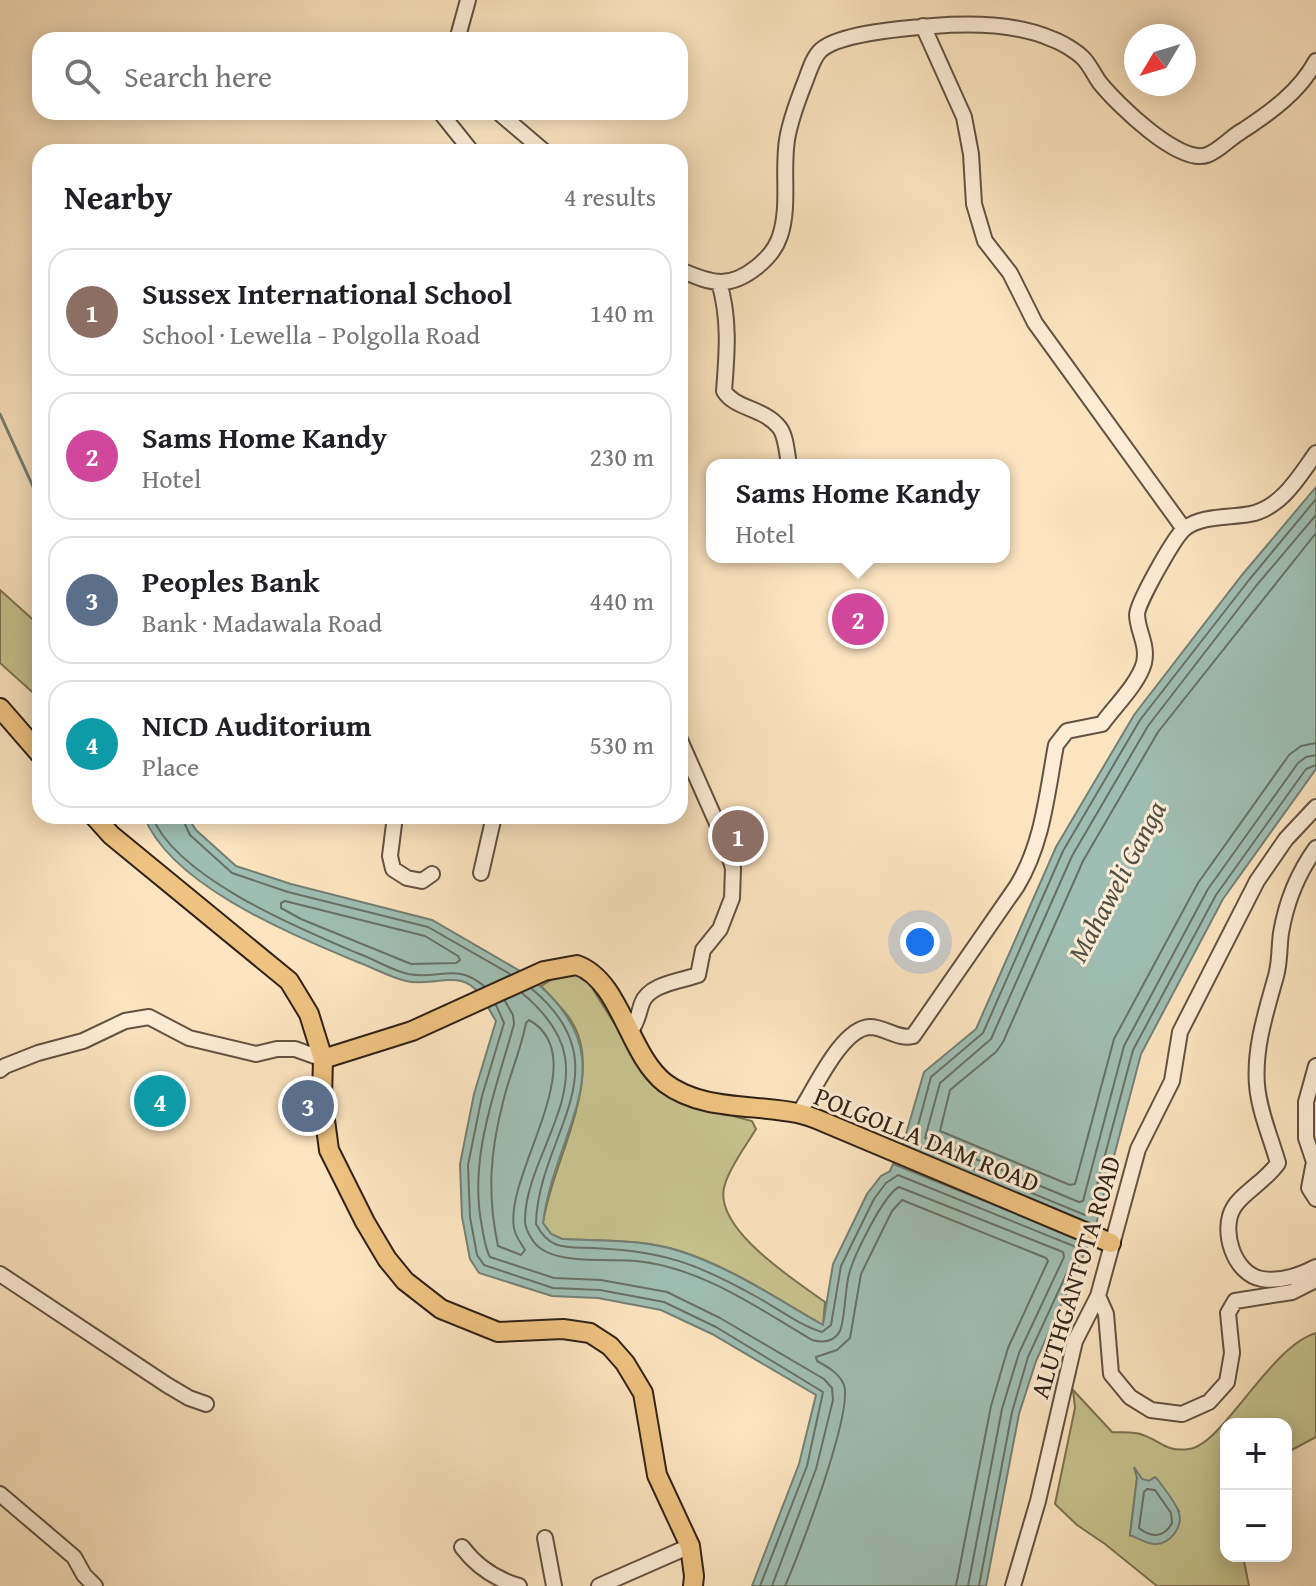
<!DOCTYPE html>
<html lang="en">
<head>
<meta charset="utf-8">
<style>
  body { margin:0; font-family:"Gentium Book Plus",serif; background:#f6f6f6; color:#202124 }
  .controls { position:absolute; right:24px; bottom:24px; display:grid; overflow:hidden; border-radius:16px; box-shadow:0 4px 20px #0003 }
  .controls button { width:72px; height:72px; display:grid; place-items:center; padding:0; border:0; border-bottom:2px solid #e0e0e0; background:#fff; color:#202124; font:40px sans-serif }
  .compass { position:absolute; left:1124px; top:24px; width:72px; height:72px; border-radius:50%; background:#fff; box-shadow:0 4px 20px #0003; rotate:232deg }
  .you { position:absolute; left:920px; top:942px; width:28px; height:28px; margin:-20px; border:6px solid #fff; border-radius:50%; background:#1a73e8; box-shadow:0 0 0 12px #1a73e833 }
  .badge { display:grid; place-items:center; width:52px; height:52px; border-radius:50%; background:#8f2418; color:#fff; font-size:26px; font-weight:700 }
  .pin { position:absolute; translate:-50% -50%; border:4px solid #fff; box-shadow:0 2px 8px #0006 }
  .popup { position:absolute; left:706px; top:459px; width:304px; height:104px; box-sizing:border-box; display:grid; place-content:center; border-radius:16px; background:#fff; filter:drop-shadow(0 2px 6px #0005); font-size:26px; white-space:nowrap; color:#757577 }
  .popup b { font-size:30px; color:#202124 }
  .popup::after { content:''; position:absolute; left:50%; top:100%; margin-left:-16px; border:16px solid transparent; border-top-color:#fff }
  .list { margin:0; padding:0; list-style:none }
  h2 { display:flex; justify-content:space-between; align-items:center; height:104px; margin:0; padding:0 32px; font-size:34px }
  h2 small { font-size:26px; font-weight:400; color:#757577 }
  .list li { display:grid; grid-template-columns:52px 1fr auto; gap:24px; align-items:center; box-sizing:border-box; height:128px; margin:0 16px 16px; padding:0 16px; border:2px solid #e0e0e0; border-radius:24px }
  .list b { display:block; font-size:30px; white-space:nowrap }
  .list p { margin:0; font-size:26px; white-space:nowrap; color:#757577 }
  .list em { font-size:26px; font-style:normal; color:#757577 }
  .icon { flex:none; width:44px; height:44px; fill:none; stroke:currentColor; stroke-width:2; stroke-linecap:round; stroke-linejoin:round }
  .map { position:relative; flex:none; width:1316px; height:1586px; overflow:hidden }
  .search { position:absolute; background:#fff; box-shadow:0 4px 20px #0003; left:32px; top:32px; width:656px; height:88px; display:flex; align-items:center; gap:20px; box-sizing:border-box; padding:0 28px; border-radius:24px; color:#757577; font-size:30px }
  .panel { position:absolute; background:#fff; box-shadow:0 4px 20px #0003; left:32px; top:144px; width:656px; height:680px; border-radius:24px }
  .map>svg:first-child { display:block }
</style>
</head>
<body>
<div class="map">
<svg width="1316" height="1586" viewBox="0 0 1316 1586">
  <rect width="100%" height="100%" fill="#fce4c0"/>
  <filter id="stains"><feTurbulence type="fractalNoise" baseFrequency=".0025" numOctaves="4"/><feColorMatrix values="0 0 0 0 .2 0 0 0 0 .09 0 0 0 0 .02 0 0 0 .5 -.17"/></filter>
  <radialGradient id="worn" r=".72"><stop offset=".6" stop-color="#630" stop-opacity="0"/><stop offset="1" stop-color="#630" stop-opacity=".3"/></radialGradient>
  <path fill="#c6c28e" stroke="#7c7252" stroke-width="2" fill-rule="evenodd" d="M0 590 40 626V699L0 663Z
    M563 973 584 975 634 1055 687 1104 752 1121 756 1129C746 1146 731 1165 725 1184 710 1227 796 1281 825 1302L823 1325C777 1299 731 1267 680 1251 643 1239 600 1241 562 1239L551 1234 543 1223C551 1163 608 1074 570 1019 562 1007 551 997 541 986Z
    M1316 1333V1437L1286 1453V1424H1226V1556H1243L1249 1586H1157L1105 1544 1077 1525 1055 1504 1075 1408 1073 1390 1112 1432C1122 1433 1134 1431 1143 1435 1163 1442 1165 1452 1189 1449 1223 1445 1269 1347 1316 1333ZM1155 1477 1179 1511 1130 1535 1137 1478 1149 1481Z"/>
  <path fill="#9fbeb3" stroke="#738075" stroke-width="2" d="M1316 487V769L1223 899 1141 1054 1095 1228 902 1148 924 1072 976 1029 1056 847 1134 715 1242 575Z
    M144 816H187L196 830 236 866 291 884 432 920 527 975C634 1058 556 1122 543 1223L551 1234 562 1239C600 1241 642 1239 679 1251 730 1267 777 1299 823 1325L833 1264 867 1194 881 1176 890 1171 893 1164 1089 1243 1036 1361 1019 1414 986 1586H752L799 1464 816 1395 712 1334 661 1310 598 1298 552 1296 479 1273 470 1259 462 1217 460 1164 474 1094 496 1021C487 1007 479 985 461 981 444 977 424 986 406 981 389 977 372 967 355 961 291 934 170 885 144 816Z
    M1134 1467 1142 1479 1149 1481 1155 1477 1158 1480C1165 1490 1176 1502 1179 1513 1183 1527 1170 1545 1154 1544 1147 1544 1137 1538 1130 1535L1137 1478Z"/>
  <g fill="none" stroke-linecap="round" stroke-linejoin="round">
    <path stroke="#687065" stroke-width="2" d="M1316 499 1249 580 1140 720 1063 851 983 1033 931 1077 913 1144 1085 1215H1089L1133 1050 1216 895 1306 769 1316 765
      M1316 515 1256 586 1148 726 1072 856 991 1039 940 1083 925 1138 1079 1202 1083 1201 1124 1046 1208 889 1298 763 1306 757 1316 755
      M1316 533 1158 732 1083 861 1003 1042 996 1052 950 1090 940 1131 1070 1185 1075 1184 1114 1039 1198 883 1289 755 1301 746 1316 743
      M152 816C175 877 300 929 357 953 374 959 391 970 408 974 439 980 455 962 484 986
      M181 816 190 835 232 873 288 892 428 927 510 974
      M285 901 425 936 458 956 460 960 456 963 411 964 301 919 281 908V903Z
      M532 989C626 1068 538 1134 536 1224 550 1251 567 1247 593 1248 663 1251 696 1263 757 1297 777 1308 799 1325 822 1332L831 1325 841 1266 874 1199 886 1183 898 1175 1076 1247 1077 1251 1028 1357 1012 1412 979 1586
      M522 993C541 1009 561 1032 565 1057 574 1112 524 1168 525 1222 526 1231 533 1243 540 1248 560 1264 610 1259 636 1261 700 1267 758 1308 812 1340 823 1343 834 1342 840 1331 845 1319 845 1289 849 1274 854 1256 883 1195 899 1187L1063 1252 1064 1257 1019 1353 1002 1409 968 1586
      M505 1001 513 1015 514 1024C496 1090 468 1157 482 1227 484 1237 485 1248 490 1257L554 1278 601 1280 667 1292 720 1318 824 1379 832 1388 833 1400 816 1469 772 1586
      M496 1005 504 1023 482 1096 468 1165 470 1217 477 1255 484 1265 553 1288 600 1290 664 1302 716 1327 823 1392 807 1466 760 1586
      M529 1020C596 1057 504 1174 514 1228 515 1236 521 1243 525 1250L521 1255 498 1246C487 1194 490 1153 503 1102 509 1076 521 1050 526 1023Z
      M1147 1489 1155 1490 1171 1513 1172 1523C1164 1538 1151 1538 1139 1528L1144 1492Z
      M785 1586C799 1555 853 1413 844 1385 839 1373 828 1367 817 1361L816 1357 837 1350 850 1338 861 1274 892 1211 902 1200 1046 1258 1048 1261 1008 1348 991 1406 956 1586"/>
    <path stroke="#738075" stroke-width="3" d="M0 414 40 502"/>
    <g stroke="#645241" stroke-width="18">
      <path id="minor" d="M923 26 964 117 971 154 974 204 985 241 1010 273 1035 323 1184 529
        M457 40 468 0
        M440 112 472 152
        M498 112 545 152
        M680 270C692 275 707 282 721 282 744 282 773 258 780 236 790 206 782 171 787 140 790 120 798 100 805 82 809 72 813 57 821 50 840 33 906 28 933 26 971 23 1016 23 1052 39 1061 42 1076 51 1083 58 1090 65 1094 75 1100 83 1117 104 1179 165 1207 155 1219 151 1231 137 1242 131 1271 112 1299 92 1316 61
        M719 282C730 319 727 353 724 391 735 409 764 408 779 427 786 435 787 454 789 465
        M395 816 390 856 393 869 407 878 422 881 432 874
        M1316 848C1298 873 1286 903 1281 933 1279 947 1280 962 1276 976 1266 1012 1254 1048 1257 1085 1259 1111 1271 1138 1278 1163 1266 1181 1242 1193 1234 1207 1220 1229 1233 1274 1262 1279 1281 1282 1299 1276 1316 1267
        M481 873 494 816
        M630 1032C638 1022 638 1014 642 1003 649 984 681 981 698 975L703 950 720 929 732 898 733 868 723 837 680 740
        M1316 1066 1306 1102V1138L1314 1162 1309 1188 1316 1199
        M0 1070 5 1066 38 1053 83 1041 125 1021 149 1017 189 1038 256 1054 277 1049H295L323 1059
        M799 1113C814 1091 841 1028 870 1027 885 1027 898 1040 913 1036L1017 886C1043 843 1047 793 1056 745L1067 731 1102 724C1115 706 1138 684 1144 663 1148 644 1138 633 1137 615 1137 603 1174 538 1184 529 1201 515 1230 518 1250 514 1281 508 1299 477 1316 453
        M0 1274 167 1385 189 1398 206 1404
        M1098 1296 1106 1314 1111 1374 1130 1397 1151 1410 1182 1414 1209 1402 1227 1382 1232 1353 1228 1313 1235 1301 1292 1292 1316 1280
        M0 1494 74 1557 84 1575 95 1586
        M545 1538 554 1586
        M462 1547C477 1567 495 1579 519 1586
        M599 1586 690 1546
        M1013 1586 1038 1501 1075 1341 1098 1296 1138 1149 1172 1081 1180 1032 1257 881 1286 839 1316 807"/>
    </g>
    <g stroke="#312217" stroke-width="22">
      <path id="major" d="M0 708 40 754
        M94 816 111 835 289 981 309 1014 323 1059 322 1098 329 1150 365 1222 387 1259 405 1281 441 1309 498 1332 563 1329 590 1333 610 1346 625 1363 643 1393 657 1475 690 1546 694 1576 693 1586
        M323 1059 412 1031 544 971 577 965C621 981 628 1054 665 1083 702 1111 754 1104 797 1113 807 1115 817 1119 826 1123L1111 1243"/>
    </g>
    <use href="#minor" stroke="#fdedd6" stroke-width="14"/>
    <use href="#major" stroke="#eec280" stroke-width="18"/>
  </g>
  <g text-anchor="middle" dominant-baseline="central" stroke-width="6" stroke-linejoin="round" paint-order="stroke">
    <g font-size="26" fill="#312217" stroke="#fdedd6">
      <text transform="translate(927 1139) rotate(22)">POLGOLLA DAM ROAD</text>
      <text transform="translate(1075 1277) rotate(-73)">ALUTHGANTOTA ROAD</text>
    </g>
    <g font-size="28" font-style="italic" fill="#525146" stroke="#fdedd6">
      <text transform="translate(1116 881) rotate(-62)">Mahaweli Ganga</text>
    </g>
  </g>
  <rect width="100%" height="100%" filter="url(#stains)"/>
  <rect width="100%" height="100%" fill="url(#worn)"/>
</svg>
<div class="controls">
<button>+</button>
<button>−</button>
</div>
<svg class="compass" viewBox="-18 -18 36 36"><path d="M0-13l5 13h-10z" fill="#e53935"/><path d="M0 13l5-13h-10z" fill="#757577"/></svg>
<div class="you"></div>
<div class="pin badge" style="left:738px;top:836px;background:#8d6e63">1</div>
<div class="pin badge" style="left:858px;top:619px;background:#d1479c">2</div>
<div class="popup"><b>Sams Home Kandy</b>Hotel</div>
<div class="pin badge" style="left:308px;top:1106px;background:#5c6f8a">3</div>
<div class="pin badge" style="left:160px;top:1101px;background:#0f9aa8">4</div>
<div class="search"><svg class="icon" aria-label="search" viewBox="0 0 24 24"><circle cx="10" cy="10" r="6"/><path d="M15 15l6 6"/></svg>Search here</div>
<section class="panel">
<h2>Nearby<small>4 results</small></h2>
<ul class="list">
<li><span class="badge" style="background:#8d6e63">1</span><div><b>Sussex International School</b><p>School · Lewella - Polgolla Road</p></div><em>140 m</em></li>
<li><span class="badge" style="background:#d1479c">2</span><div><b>Sams Home Kandy</b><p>Hotel</p></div><em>230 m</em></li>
<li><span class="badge" style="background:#5c6f8a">3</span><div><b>Peoples Bank</b><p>Bank · Madawala Road</p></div><em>440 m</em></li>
<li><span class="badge" style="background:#0f9aa8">4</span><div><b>NICD Auditorium</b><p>Place</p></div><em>530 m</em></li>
</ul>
</section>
</div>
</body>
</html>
